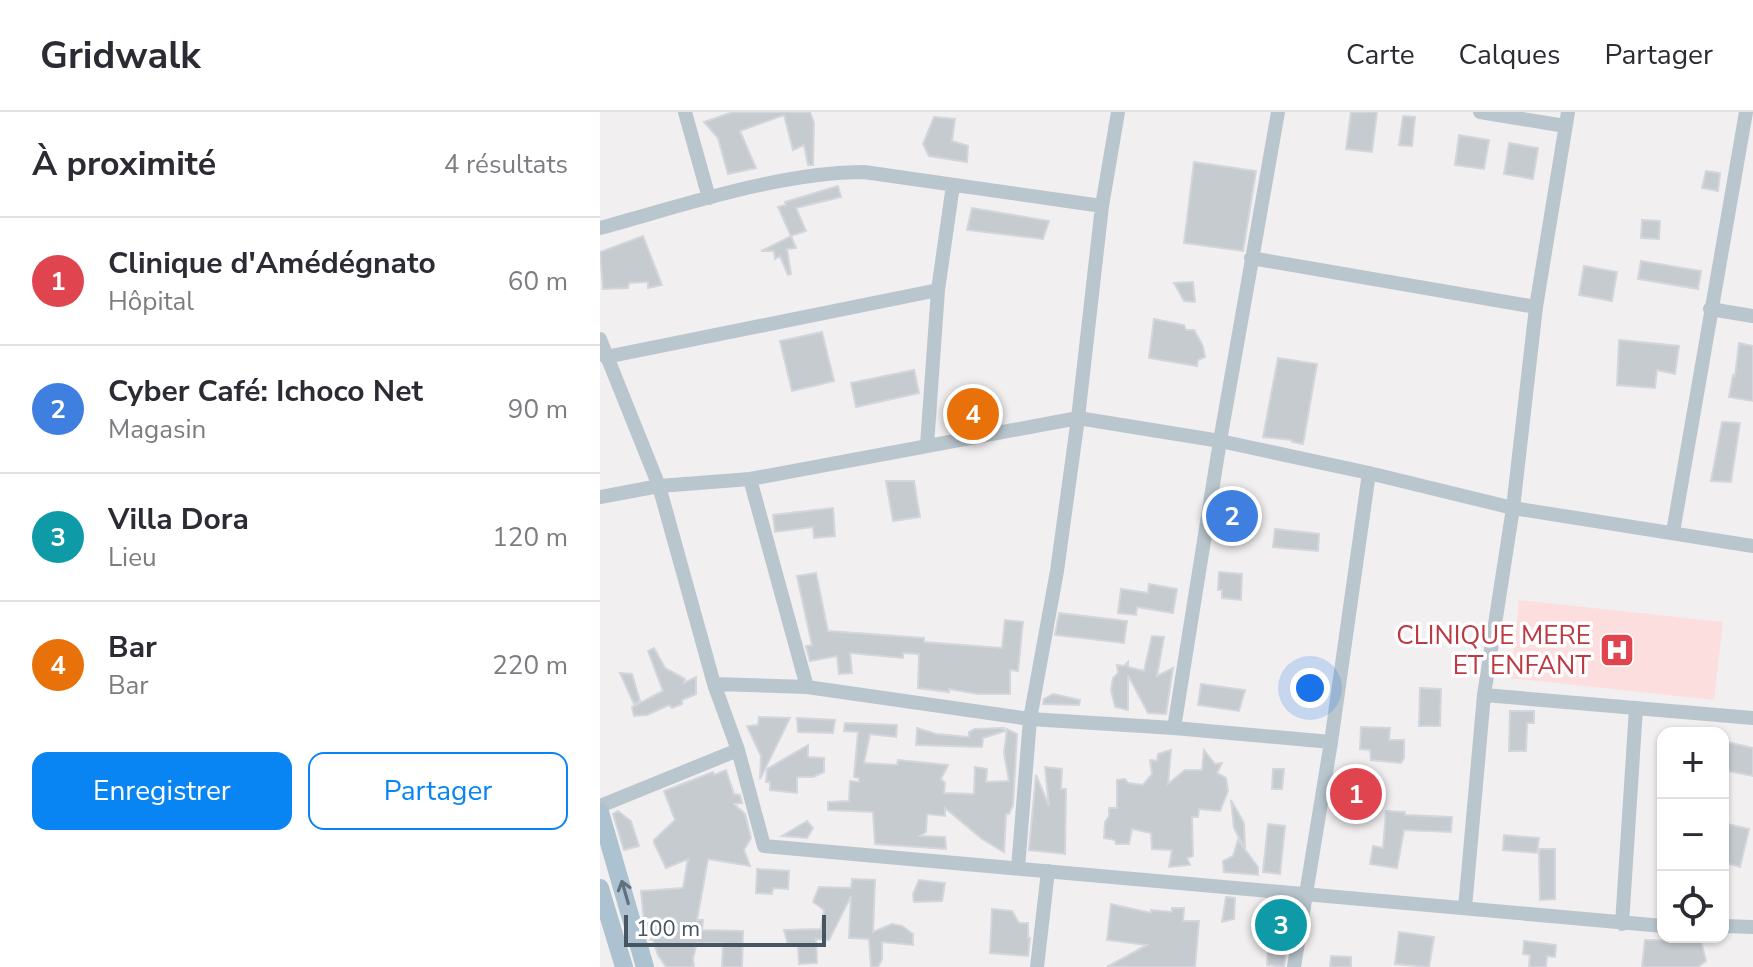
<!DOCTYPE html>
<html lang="fr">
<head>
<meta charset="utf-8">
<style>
  body { margin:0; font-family:"Nunito Sans",sans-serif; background:#f7f7f7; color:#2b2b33 }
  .controls { position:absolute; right:24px; bottom:24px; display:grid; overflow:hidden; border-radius:16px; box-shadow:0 2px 6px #0004 }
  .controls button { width:72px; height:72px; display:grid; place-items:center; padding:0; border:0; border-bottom:2px solid #e1e1e2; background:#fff; color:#2b2b33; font:40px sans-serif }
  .scale { position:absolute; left:24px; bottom:20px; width:202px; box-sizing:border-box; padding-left:8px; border:4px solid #46555f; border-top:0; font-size:22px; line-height:28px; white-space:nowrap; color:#46555f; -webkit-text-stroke:6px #fff; paint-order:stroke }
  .you { position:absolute; left:710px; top:576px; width:28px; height:28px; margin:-20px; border:6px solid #fff; border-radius:50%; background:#1a73e8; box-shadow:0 0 0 12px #1a73e833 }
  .badge { display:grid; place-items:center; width:52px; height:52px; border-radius:50%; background:#0985f3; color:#fff; font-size:26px; font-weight:700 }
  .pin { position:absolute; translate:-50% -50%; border:4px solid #fff; box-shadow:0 2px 8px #0006 }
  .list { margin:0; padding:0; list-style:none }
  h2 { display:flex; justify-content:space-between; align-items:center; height:104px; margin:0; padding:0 32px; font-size:34px }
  h2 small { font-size:26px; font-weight:400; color:#7c7c81 }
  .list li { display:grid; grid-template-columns:52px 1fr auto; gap:24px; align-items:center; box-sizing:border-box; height:128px; padding:0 32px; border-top:2px solid #e1e1e2 }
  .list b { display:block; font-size:30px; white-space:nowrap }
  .list p { margin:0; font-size:26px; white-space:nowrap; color:#7c7c81 }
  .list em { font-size:26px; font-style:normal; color:#7c7c81 }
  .actions { display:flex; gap:16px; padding:24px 32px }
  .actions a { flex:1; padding:18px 0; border:2px solid #0985f3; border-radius:16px; text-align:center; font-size:28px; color:#0985f3 }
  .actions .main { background:#0985f3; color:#fff }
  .icon { flex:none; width:44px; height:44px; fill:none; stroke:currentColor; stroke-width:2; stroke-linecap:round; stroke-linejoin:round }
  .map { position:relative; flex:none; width:1153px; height:855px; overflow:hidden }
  header { display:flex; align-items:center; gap:48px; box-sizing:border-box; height:112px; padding:0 40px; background:#fff; border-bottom:2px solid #e1e1e2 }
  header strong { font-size:38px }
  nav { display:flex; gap:44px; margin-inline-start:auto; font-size:28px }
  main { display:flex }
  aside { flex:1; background:#fff }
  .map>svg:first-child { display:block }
</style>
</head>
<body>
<header>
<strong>Gridwalk</strong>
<nav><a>Carte</a><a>Calques</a><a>Partager</a></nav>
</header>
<main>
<aside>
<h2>À proximité<small>4 résultats</small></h2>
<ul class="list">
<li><span class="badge" style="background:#e0444e">1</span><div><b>Clinique d'Amédégnato</b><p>Hôpital</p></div><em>60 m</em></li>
<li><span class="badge" style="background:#3f7fe0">2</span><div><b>Cyber Café: Ichoco Net</b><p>Magasin</p></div><em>90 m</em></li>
<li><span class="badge" style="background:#0f9aa8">3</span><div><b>Villa Dora</b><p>Lieu</p></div><em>120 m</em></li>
<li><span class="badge" style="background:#e8710a">4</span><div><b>Bar</b><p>Bar</p></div><em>220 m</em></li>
</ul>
<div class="actions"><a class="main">Enregistrer</a><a>Partager</a></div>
</aside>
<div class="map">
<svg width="1153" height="855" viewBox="0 0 1153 855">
  <rect width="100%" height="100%" fill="#f2eff0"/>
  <path fill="#fddedf" d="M919 488 1123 510 1114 588 911 566Z"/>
  <path fill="#c6cbd0" stroke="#d3d6dc" stroke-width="2" d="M133 0H210L214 11 213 53H208L204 33 193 38 184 3 140 19 156 56 128 62 118 26 104 10Z
    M751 0H777L772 40 746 37Z
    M803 4 815 5 812 34 799 33Z
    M334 5 355 7 352 29 368 34 367 50 329 44 323 32Z
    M859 23 889 28 884 57 855 53Z
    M909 31 938 36 933 67 904 62Z
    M594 50 656 59 643 139 584 131Z
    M1106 59 1120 61 1118 79 1102 76Z
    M238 74 241 85 196 96 206 119 191 124 178 95 186 93 185 90Z
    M372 96 449 109 443 127 367 118Z
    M1042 108 1060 109 1059 127 1041 126Z
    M43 124 62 173 48 176V170L29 171 28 176 3 177 0 140Z
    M191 124 196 136 187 137 191 162 188 163 180 144 175 147 174 139H161Z
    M1041 149 1101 159 1098 177 1038 167Z
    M984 154 1017 160 1012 189 979 183Z
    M593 170 595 190 584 189 574 171Z
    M554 207 584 213 586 218H594L603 234 605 245 598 248 597 254 549 246Z
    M222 220 234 269 192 279 180 229Z
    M1019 228 1079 234 1075 262 1057 258 1055 276 1017 273Z
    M1139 231 1153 234V289L1129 285 1133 263 1135 264Z
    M678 246 717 252 703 332 692 330V328L663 325Z
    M314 258 319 281 256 295 251 271Z
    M1122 310 1140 311 1131 370 1111 369Z
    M286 369H314L320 405 293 409Z
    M626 394 639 395 635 414 624 412Z
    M233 396 235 424 214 426 213 415 175 420 173 403Z
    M675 417 719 422 718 439 673 435Z
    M619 460 642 462 641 488 622 486V478H618Z
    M216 461 228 519 324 526V530L402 536 405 508 423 510 418 559 410 558V582H378L349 577V580L318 576 319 542 303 541V546L250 541 252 561 239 562 237 544 210 549 206 534 212 533 197 464Z
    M549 472 577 477 573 501 537 495 536 503 518 501 521 477 548 481Z
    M459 501 527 509 524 531 455 523Z
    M552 524 564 525 557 564 573 556 566 602 548 601 528 563V598L515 595 511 578 513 566 518 561 517 553 524 554 528 550V555L544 559Z
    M54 536 65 556 85 567 84 571 96 565V582L82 588V592L72 596 69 593 47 603 34 604 32 595 63 579 48 539Z
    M20 561 32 562 40 589 34 592Z
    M601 572 645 578 639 599 598 593Z
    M820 576 841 577 840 614H819Z
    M453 582 480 588 479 593 443 592 444 587Z
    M910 599H934V611H927L926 639H909Z
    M159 605 190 606 160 667 161 644 147 614 158 613Z
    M197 606 235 608 233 621 198 620Z
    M245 611 297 613 296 625 270 622 264 651 297 653 298 648 348 653 341 667 345 671 344 681 374 682 375 655 387 657 386 670 409 669 404 641 407 617 417 622 413 693 409 702H406L404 740 382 727 345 696V704L327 702 326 720 320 724 345 725 346 737 275 732 273 700 228 698V690L249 689 250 669 259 670V666L254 665 258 620 244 619Z
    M761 615 790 616 789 628H804V646L801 651 771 648 770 638 760 637Z
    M317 616 336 622 369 625V620L375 617 404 616 405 619 383 626 382 635 316 633Z
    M1123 629 1153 636V664L1123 658Z
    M208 633V645L224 646V660L213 665H197V681L170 678V670H166L167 657Z
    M571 638 568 672 585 658H602L604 638 615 652 622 651 617 661 626 666 628 679 620 699 599 697 598 705H592L593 744 587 746 590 753 569 755 572 738 552 737 551 721 532 717 529 732H516L515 728 504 726 505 710 509 704V696H517V668L525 667 528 671 543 673 552 662 550 648 557 649 558 642Z
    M445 655 462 657 461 677H466L465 742 429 738 436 663 449 694Z
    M673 657H684L682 677H672Z
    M126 658 134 682 140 683 142 691 134 692 145 702 151 726 144 738 150 754 108 747 97 808H103L102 818 143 819 142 855H122L123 831H97L93 846 94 855H66L58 843 53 828H50L44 809 41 779 83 776 88 747 66 756 54 731V728L75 708 64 679 113 660 114 663Z
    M763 675V689L746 688 747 676Z
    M631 688 644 711 645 737 634 716Z
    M18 699 31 709 39 734 24 738 13 702Z
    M786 699 805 700V703L852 705 851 720 804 718 797 756 770 752 773 734 783 736Z
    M207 709 213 716 207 726 182 724Z
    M1123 711 1149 717 1140 755 1123 750Z
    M668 712 685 714 680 762 663 760Z
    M904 723 939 726 937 741 903 738Z
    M638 728 658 755V763L624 760 623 749 633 744Z
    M939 737H955V787L940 788Z
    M157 757 189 759 188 777 173 776 172 782 156 781Z
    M252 767 275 768 273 820 292 812 302 814 313 822V833L282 830V847L278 855H271L269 827 249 826 251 784 229 828 216 827 217 851 199 852 198 833H188L184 818 221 817 224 798 213 790 219 775 251 776Z
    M319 768 345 771 342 789 314 790 313 782Z
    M626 785 635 786 634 807 622 810Z
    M511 792 551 801V798L572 800V796H584L583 809H599L595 855H507L547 833 507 828Z
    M392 797 412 799 419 811H428V826H430L428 844 390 841Z
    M673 807 691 808 690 820 672 819Z
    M799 820 834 825 829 855 795 852Z
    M688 822 684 855 667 853 668 837Z
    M1045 828 1101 829 1106 849 1098 855H1042Z
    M924 829 956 833 955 845 947 844 946 855H929L930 843 923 842Z
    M731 844 751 845V855H730Z"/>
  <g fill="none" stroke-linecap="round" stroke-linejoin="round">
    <path stroke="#bac6ce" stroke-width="14" d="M85 0 109 86
      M880 0 965 14
      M0 116C81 94 180 60 264 60L502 94
      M651 146 936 195
      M1110 197 1153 204
      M0 227 59 374 114 572 138 638 164 734 1063 814
      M6 245 338 178
      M327 333 338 178 353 73
      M150 367 207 575
      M0 385 59 374 150 367 478 306 620 329 769 361 913 396 1153 434
      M1073 420 1146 0
      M114 572 207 575 430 607 574 616 731 630
      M884 583 1153 606
      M574 616 620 329 678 0
      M0 694 138 638
      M418 756 430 607 457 459 478 306 502 94 518 0
      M865 796 884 583 913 396 936 195 968 0
      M1022 812 1036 596
      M1123 814 1153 815
      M437 855 448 759
      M694 855 731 630 769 361"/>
    <path stroke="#adc2d1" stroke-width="18" d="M0 700 45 855
      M0 776 24 855"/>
  </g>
  <defs><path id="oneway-shaft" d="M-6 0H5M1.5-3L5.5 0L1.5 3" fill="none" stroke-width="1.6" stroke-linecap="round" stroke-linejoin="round" transform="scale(2)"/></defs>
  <use stroke="#60707c" href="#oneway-shaft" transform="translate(25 780) rotate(-106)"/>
  <defs>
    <g id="hospital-square" transform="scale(1.8)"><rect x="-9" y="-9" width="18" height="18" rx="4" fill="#e0444e" stroke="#fff"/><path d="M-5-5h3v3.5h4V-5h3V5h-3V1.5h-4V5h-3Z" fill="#fff"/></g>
  </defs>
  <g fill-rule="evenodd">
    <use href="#hospital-square" x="1017" y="538"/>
  </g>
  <g text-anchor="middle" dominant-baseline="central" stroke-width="7" stroke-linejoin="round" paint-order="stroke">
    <g font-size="26" fill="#be3a42" stroke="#fff" text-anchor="end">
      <text x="991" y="523">CLINIQUE MERE<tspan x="991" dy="30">ET ENFANT</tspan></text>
    </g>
  </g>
</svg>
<div class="controls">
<button>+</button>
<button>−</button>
<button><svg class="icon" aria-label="locate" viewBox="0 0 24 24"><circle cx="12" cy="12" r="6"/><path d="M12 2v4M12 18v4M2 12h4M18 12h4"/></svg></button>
</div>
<div class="scale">100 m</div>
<div class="you"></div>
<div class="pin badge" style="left:756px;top:682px;background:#e0444e">1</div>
<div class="pin badge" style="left:632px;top:404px;background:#3f7fe0">2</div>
<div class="pin badge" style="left:681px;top:813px;background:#0f9aa8">3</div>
<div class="pin badge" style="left:373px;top:302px;background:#e8710a">4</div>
</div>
</main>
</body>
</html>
